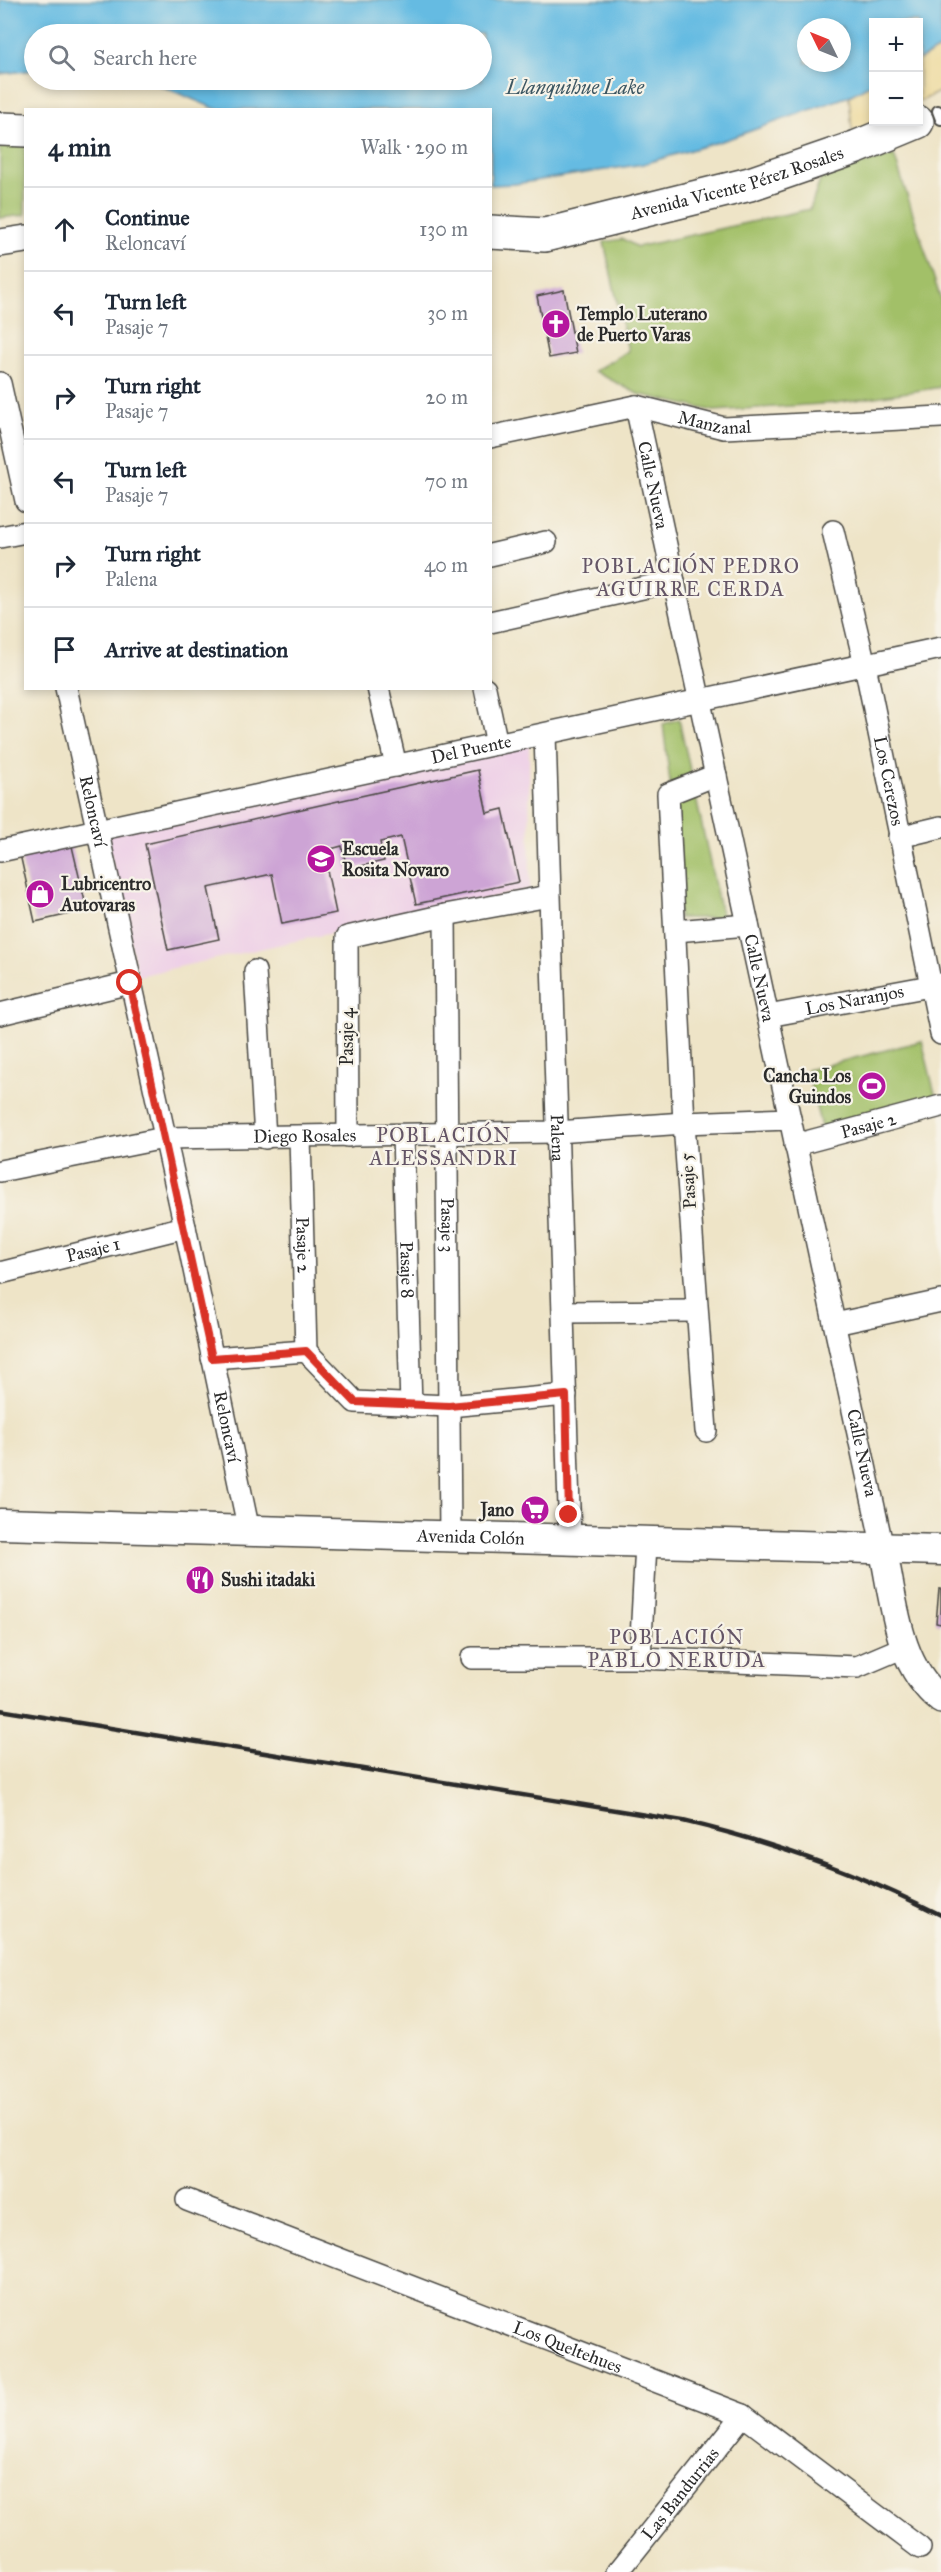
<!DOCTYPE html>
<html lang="en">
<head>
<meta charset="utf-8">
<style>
  body { margin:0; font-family:"IM FELL Great Primer",serif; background:#f6f6f7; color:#1f2937 }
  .controls { position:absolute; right:18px; top:18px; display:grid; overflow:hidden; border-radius:0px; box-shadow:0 3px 9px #0003 }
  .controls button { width:54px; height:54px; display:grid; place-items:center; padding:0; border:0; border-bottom:2px solid #e0e1e3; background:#fff; color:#1f2937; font:30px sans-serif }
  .compass { position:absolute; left:797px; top:18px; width:54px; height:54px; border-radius:50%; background:#fff; box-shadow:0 3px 9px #0003; rotate:313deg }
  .stop { position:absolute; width:18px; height:18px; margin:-14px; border:4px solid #d93025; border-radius:50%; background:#fff }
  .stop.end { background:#d93025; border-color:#fff; box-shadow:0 2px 6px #0008 }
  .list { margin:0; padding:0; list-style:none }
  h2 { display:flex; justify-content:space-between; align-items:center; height:78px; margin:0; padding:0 24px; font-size:26px }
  h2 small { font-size:20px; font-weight:400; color:#747a83 }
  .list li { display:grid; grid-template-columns:39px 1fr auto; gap:18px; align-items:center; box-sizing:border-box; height:84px; padding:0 24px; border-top:2px solid #e0e1e3 }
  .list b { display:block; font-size:22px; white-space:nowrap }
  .list p { margin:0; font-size:20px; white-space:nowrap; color:#747a83 }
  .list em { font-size:20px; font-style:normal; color:#747a83 }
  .icon { flex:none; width:33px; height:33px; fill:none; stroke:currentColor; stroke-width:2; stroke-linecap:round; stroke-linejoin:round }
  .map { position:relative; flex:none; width:941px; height:2572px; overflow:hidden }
  .search { position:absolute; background:#fff; box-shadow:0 3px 9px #0003; left:24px; top:24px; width:468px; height:66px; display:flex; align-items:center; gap:15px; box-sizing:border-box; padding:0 21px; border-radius:33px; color:#747a83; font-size:22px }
  .panel { position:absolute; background:#fff; box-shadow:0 3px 9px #0003; left:24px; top:108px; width:468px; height:582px; border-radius:0px }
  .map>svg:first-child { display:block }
</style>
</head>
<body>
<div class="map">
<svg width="941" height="2572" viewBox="0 0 941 2572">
  <rect width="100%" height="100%" fill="#f7f3e8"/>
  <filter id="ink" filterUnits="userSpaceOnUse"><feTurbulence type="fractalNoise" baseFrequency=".0167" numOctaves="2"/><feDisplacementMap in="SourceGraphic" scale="12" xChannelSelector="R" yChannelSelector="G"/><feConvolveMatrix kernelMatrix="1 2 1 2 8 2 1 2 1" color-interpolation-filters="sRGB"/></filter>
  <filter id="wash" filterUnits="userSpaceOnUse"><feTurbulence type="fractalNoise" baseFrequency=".008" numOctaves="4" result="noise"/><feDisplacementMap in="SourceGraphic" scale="24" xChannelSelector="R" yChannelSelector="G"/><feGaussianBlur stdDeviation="1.35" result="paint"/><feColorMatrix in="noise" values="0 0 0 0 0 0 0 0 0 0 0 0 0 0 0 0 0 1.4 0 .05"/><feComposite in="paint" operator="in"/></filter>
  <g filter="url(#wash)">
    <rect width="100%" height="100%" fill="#eee4c7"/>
    <path fill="#eed0e7" d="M529 742 530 889 138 976 105 830Z"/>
    <path fill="#a2c068" stroke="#66764a" stroke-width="1.5" d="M0 138 25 141V215L0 218Z
      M894 155 941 300V387L836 403 714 411 638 394 594 371 628 351 604 242 623 239 637 247 810 209 822 175Z
      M679 719 722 918H679L670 783 663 724Z
      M922 1041 937 1102 822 1131 807 1070Z"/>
    <path fill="#eeda9e" stroke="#8c8264" stroke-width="1.5" d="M941 48V91L919 102V60Z
      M873 83 874 122H881L866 129 852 131 849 96Z"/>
    <path fill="#65bbe2" stroke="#487386" stroke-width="1.5" fill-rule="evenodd" d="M0 0H941V48L919 60 918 22H874L873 83 849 96 728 139 643 164 515 184 491 185 490 110 216 109 147 80H482V34H34V70L0 74ZM806 27H842V63H806Z"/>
    <g id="blocks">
      <path fill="#cda4d5" d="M564 290 576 353 549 358 537 296Z
        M478 770 487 813 503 809 519 882 416 904 401 837 380 842 384 861 347 869 342 846 323 851 336 913 282 924 272 874 208 888 219 939 168 950 145 844Z
        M71 842 87 910 35 922 20 854Z
        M939 1589H941V1624L936 1623Z"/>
    </g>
  </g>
  <g filter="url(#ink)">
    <use href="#blocks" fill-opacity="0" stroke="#484742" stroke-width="1.5"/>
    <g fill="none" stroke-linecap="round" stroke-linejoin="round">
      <g stroke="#484742" stroke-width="14">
        <path id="service" d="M938 111 941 119"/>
      </g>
      <g stroke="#484742" stroke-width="24">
        <g id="minor">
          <path d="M0 383 26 501"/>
          <path id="s1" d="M636 406 883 1549"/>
          <path id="s2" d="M490 437 636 406 724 428 941 417"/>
          <path id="s3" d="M833 531 865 665 941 1034"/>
          <path d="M0 537 26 532"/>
          <path d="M490 555 546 542"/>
          <path d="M490 622 674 581"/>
          <path id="s4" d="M66 688 185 1227 249 1531"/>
          <path d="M378 688 396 766"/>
          <path d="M485 688 497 744"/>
          <path id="s5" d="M545 734 570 1540"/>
          <path d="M899 837 941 827"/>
          <path id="s6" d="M0 851 941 648"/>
          <path id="s7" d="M445 915 450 1537"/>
          <path d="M675 931 748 925"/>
          <path d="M255 971 265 1138"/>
          <path d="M0 1014 130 983"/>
          <path id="s8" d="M768 1016 941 984"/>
          <path id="s9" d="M403 1135 411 1406"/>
          <path d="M348 1136 347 937 445 915 549 896"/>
          <path id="s10" d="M300 1137 306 1351"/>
          <path id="s11" d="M795 1145 941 1106"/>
          <path id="s12" d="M0 1171 164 1138 557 1132 684 1123 790 1119"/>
          <path id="s13" d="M0 1273 185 1227"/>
          <path d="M563 1312 697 1311"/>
          <path d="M835 1324 941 1301"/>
          <path d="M212 1358 306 1351 355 1402 449 1406 566 1395"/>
          <path d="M706 1431 684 1123 668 794 716 775"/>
          <path d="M472 1658H640L857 1667 904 1647"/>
          <path d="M640 1658 646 1544"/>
          <path id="s14" d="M187 2200 743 2415 920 2548"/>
          <path id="s15" d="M618 2572 743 2415"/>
        </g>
      </g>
      <g stroke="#484742" stroke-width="30">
        <path id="tertiary" d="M0 243 26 239
          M883 1549C894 1600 897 1666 941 1700"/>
      </g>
      <g stroke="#484742" stroke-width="33">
        <g id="secondary">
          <path id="s16" d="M0 1524 941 1550"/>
        </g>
      </g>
      <g stroke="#484742" stroke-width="36">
        <g id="primary">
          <path d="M0 129 26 130"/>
          <path id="s17" d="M490 232 545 235 750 184 857 147 917 122"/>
        </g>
      </g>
      <use href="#service" stroke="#fff" stroke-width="10"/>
      <use href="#minor" stroke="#fff" stroke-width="21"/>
      <use href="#tertiary" stroke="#fff" stroke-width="27"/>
      <use href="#secondary" stroke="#fff" stroke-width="30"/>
      <use href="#primary" stroke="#fff" stroke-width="33"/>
      <path stroke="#2b2b2b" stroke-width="4.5" d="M0 1710 683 1821C773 1842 858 1873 941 1915"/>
    </g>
  </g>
  <g fill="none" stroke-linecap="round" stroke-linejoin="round" filter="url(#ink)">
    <path stroke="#d93025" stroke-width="8" d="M130 983 212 1358 306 1351 355 1402 449 1406 566 1395 569 1515"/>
  </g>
  <defs>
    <g id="church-disc" transform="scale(1.5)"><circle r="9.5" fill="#b5179e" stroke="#f7f3e8"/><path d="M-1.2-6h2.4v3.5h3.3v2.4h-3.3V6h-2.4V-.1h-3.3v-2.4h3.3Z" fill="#fff"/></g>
    <g id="school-disc" transform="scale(1.5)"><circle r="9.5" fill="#b5179e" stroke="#f7f3e8"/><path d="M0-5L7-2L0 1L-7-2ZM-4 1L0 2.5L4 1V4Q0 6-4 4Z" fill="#fff"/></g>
    <g id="shop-disc" transform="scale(1.5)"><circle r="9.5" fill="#b5179e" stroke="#f7f3e8"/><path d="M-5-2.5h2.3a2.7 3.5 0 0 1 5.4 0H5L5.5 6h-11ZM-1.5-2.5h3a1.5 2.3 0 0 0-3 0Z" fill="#fff"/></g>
    <g id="stadium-disc" transform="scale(1.5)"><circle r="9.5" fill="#b5179e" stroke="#f7f3e8"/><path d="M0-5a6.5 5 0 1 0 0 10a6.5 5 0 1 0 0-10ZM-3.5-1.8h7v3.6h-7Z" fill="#fff"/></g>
    <g id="supermarket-disc" transform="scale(1.5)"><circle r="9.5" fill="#b5179e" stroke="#f7f3e8"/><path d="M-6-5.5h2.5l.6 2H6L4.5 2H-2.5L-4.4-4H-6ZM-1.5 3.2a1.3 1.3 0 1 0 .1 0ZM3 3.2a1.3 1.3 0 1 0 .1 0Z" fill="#fff"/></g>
    <g id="restaurant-disc" transform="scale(1.5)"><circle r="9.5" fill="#b5179e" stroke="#f7f3e8"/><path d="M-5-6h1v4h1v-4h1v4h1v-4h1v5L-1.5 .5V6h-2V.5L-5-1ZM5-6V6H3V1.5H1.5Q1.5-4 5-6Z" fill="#fff"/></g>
  </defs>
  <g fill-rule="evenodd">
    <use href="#church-disc" x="556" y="324"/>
    <use href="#school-disc" x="321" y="859"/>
    <use href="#shop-disc" x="40" y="894"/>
    <use href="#stadium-disc" x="872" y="1086"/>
    <use href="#supermarket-disc" x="535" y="1510"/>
    <use href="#restaurant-disc" x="200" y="1580"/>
  </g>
  <g text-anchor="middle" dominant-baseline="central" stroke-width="4.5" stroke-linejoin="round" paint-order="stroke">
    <g font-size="18" fill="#2b2b2b" stroke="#f7f3e8">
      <text stroke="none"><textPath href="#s17" startOffset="254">Avenida Vicente Pérez Rosales</textPath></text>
      <text stroke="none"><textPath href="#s2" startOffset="230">Manzanal</textPath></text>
      <text stroke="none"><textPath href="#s1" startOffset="81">Calle Nueva</textPath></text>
      <text stroke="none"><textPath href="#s6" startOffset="482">Del Puente</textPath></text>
      <text stroke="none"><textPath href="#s3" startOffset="256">Los Cerezos</textPath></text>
      <text stroke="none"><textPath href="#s4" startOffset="126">Reloncaví</textPath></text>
      <text stroke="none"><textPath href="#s1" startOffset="585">Calle Nueva</textPath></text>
      <text stroke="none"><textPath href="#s8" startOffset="88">Los Naranjos</textPath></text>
      <text transform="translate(347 1037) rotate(-90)">Pasaje 4</text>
      <text stroke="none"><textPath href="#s11" startOffset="76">Pasaje 2</textPath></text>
      <text stroke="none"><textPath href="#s12" startOffset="308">Diego Rosales</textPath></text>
      <text stroke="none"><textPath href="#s5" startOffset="404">Palena</textPath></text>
      <text transform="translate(688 1181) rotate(-94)">Pasaje 5</text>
      <text stroke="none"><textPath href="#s7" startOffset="310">Pasaje 3</textPath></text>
      <text stroke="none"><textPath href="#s10" startOffset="108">Pasaje 2</textPath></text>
      <text stroke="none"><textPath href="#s13" startOffset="96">Pasaje 1</textPath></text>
      <text stroke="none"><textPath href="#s9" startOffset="135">Pasaje 8</textPath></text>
      <text stroke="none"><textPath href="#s4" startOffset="756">Reloncaví</textPath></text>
      <text stroke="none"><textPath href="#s1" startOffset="1071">Calle Nueva</textPath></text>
      <text stroke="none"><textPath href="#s16" startOffset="471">Avenida Colón</textPath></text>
      <text stroke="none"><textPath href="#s14" startOffset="408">Los Queltehues</textPath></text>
      <text stroke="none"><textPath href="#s15" startOffset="100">Las Bandurrias</textPath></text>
    </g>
    <g font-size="18" font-weight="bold" fill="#2b2b2b" stroke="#f7f3e8" text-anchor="start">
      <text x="577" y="314">Templo Luterano<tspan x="577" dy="21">de Puerto Varas</tspan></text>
      <text x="342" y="849">Escuela<tspan x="342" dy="21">Rosita Novaro</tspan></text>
      <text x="61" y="884">Lubricentro<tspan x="61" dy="21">Autovaras</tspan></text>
      <text x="851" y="1076" text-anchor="end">Cancha Los<tspan x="851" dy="21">Guindos</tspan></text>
      <text x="514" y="1510" text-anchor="end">Jano</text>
      <text x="221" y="1580">Sushi itadaki</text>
    </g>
    <g font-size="20" font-style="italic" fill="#3c5662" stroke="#f7f3e8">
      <text x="575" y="87">Llanquihue Lake</text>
    </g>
    <g font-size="20" letter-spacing="1.5" fill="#645566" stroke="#f7f3e8">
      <text x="691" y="566">POBLACIÓN PEDRO<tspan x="691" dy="23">AGUIRRE CERDA</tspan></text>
      <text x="444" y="1135">POBLACIÓN<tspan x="444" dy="23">ALESSANDRI</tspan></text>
      <text x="677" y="1637">POBLACIÓN<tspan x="677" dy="23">PABLO NERUDA</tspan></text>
    </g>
  </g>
</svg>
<div class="controls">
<button>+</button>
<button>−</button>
</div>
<svg class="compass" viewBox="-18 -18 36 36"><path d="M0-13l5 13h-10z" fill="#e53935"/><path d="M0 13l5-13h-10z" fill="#747a83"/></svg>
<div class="stop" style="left:130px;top:983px"></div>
<div class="stop end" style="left:569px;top:1515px"></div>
<div class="search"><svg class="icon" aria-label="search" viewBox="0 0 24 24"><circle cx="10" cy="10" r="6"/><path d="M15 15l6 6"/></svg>Search here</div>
<section class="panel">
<h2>4 min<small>Walk · 290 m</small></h2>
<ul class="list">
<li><svg class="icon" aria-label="ahead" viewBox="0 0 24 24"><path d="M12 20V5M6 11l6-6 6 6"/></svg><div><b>Continue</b><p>Reloncaví</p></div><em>130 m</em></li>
<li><svg class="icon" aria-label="left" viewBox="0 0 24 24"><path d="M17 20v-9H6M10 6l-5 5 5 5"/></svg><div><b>Turn left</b><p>Pasaje 7</p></div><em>30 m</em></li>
<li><svg class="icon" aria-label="right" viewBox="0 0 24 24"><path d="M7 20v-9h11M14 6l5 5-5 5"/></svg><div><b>Turn right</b><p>Pasaje 7</p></div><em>20 m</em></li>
<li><svg class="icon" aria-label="left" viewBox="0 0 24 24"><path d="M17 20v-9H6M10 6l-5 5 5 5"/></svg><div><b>Turn left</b><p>Pasaje 7</p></div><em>70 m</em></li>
<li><svg class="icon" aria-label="right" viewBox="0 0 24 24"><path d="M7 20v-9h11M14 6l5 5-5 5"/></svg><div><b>Turn right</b><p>Palena</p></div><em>40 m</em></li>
<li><svg class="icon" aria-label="arrive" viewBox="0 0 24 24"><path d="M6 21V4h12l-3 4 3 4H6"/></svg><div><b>Arrive at destination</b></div></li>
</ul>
</section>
</div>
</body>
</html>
